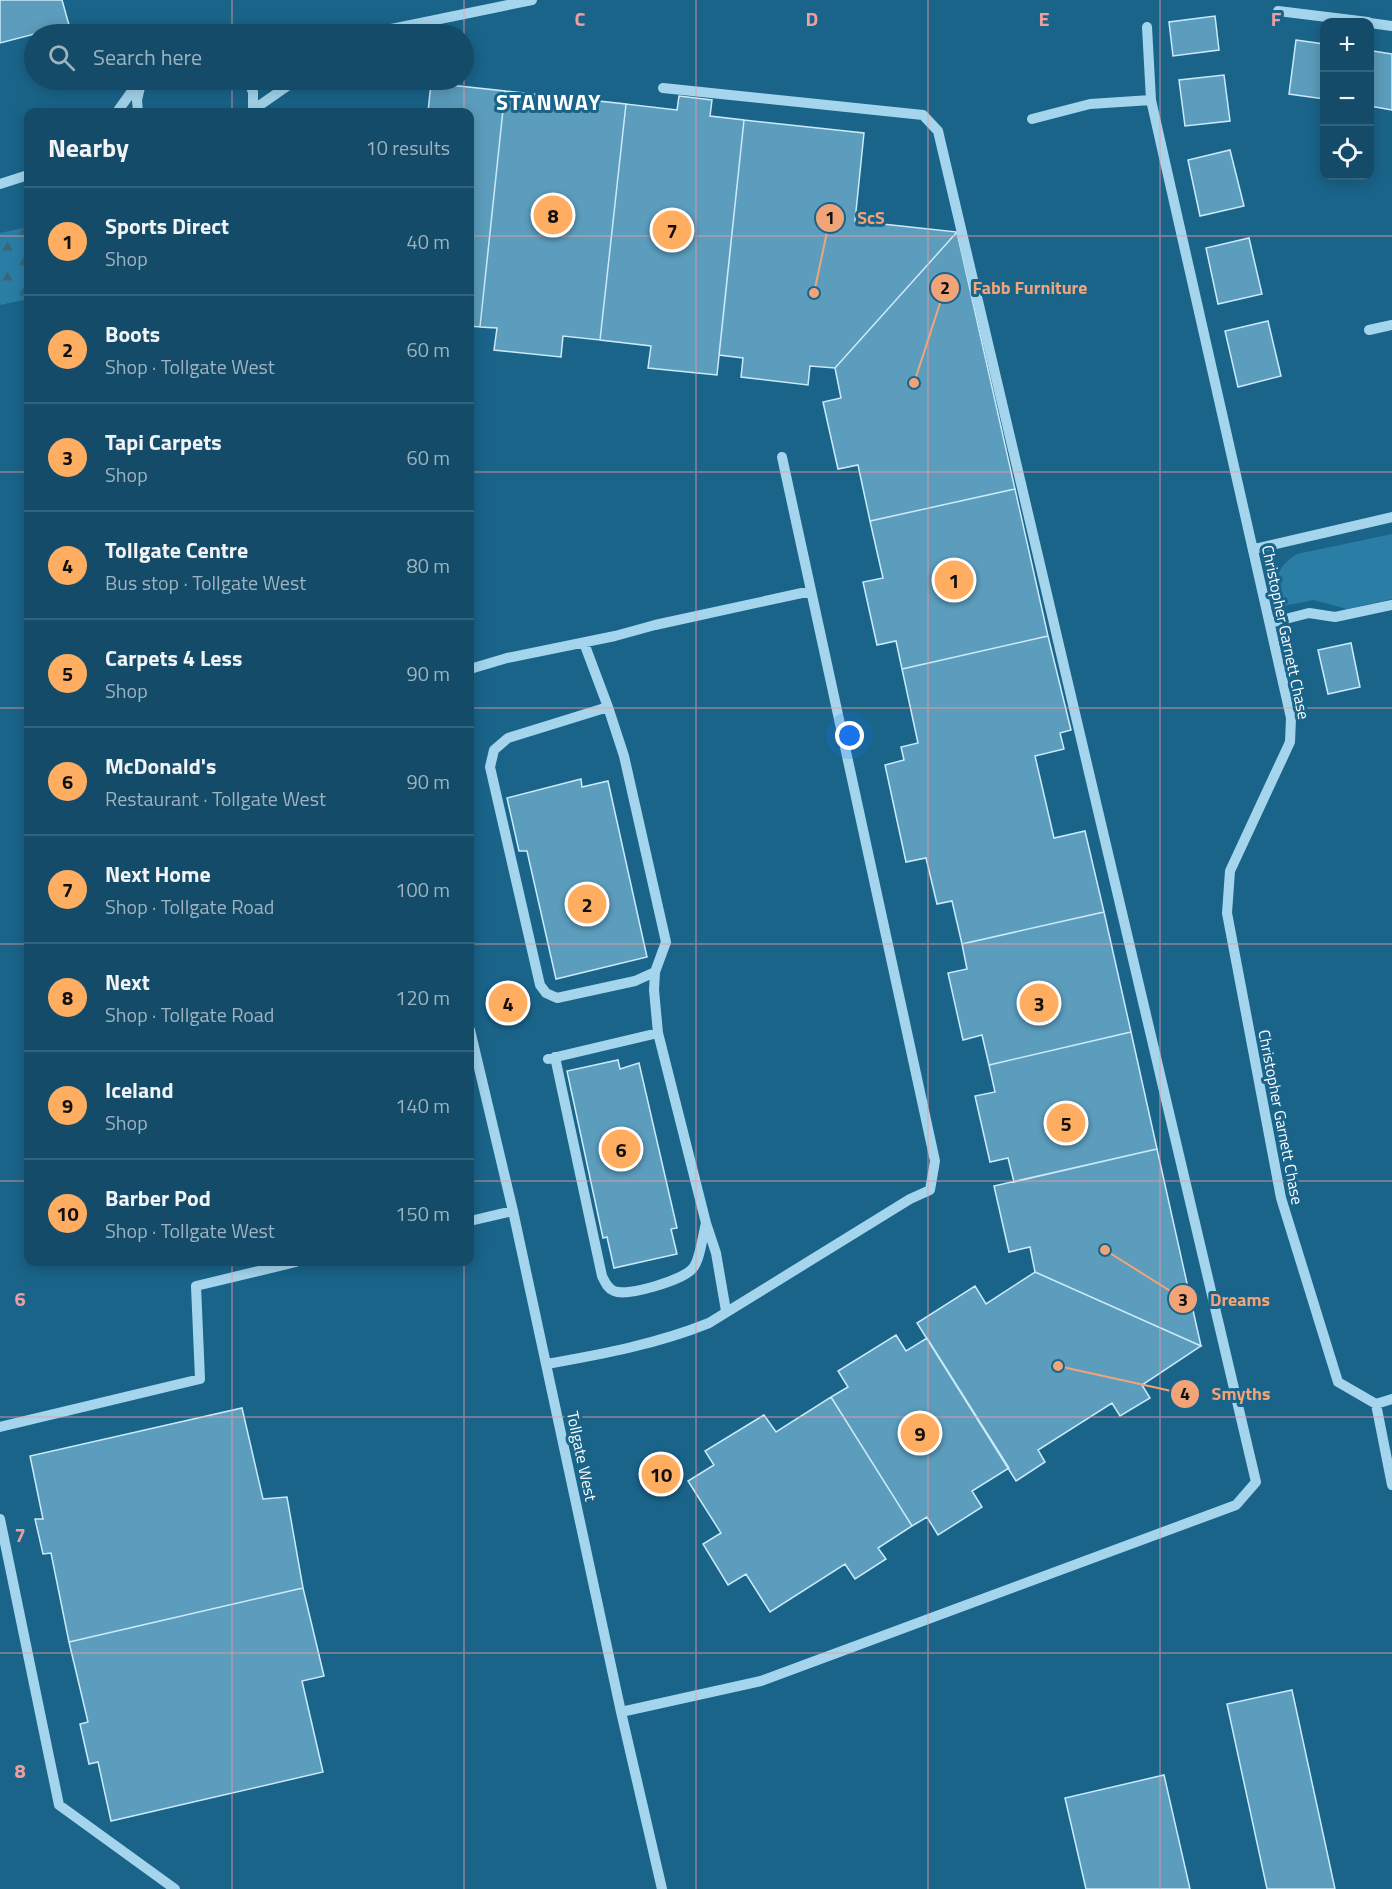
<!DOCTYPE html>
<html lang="en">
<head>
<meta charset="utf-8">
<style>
  body { margin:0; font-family:"Titillium Web",sans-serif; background:#215571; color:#f1f3f6 }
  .controls { position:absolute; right:18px; top:18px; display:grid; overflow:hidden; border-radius:12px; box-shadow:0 3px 15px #0003 }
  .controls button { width:54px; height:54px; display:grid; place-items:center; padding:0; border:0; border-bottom:2px solid #33637c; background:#144b68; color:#f1f3f6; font:30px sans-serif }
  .you { position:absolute; left:850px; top:736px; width:21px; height:21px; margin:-15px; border:4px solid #fff; border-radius:50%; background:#1a73e8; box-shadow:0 0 0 9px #1a73e833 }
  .badge { display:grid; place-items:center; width:39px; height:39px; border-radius:50%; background:#ffad60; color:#111; font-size:20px; font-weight:700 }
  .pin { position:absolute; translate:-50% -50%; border:3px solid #fff; box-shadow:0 2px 6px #0006 }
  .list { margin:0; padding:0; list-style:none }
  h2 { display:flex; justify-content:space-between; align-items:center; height:78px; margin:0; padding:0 24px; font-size:26px }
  h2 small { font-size:20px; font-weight:400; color:#9db3c0 }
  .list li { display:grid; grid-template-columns:39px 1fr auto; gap:18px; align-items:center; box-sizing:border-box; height:108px; padding:0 24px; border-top:2px solid #33637c }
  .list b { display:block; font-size:22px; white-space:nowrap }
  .list p { margin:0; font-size:20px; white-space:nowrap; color:#9db3c0 }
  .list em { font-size:20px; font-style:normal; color:#9db3c0 }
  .icon { flex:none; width:33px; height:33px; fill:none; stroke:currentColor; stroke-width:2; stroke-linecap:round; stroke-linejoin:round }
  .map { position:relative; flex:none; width:1392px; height:1889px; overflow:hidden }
  .search { position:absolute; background:#144b68; box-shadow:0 3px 15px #0003; left:24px; top:24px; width:450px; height:66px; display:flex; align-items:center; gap:15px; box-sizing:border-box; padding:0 21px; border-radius:33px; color:#9db3c0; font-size:22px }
  .panel { position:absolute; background:#144b68; box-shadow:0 3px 15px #0003; left:24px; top:108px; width:450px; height:1158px; border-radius:12px }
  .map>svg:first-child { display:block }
</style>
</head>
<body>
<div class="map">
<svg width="1392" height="1889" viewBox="0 0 1392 1889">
  <defs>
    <pattern id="forest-firs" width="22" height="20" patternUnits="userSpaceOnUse" patternTransform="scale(1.5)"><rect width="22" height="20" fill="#2a7ea6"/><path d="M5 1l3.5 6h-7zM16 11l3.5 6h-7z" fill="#3b6579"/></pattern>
  </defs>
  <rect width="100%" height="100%" fill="#1a648a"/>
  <path fill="#2a7ea6" d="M1392 534V599L1347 609 1314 600 1283 606C1276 579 1272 571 1297 554Z"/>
  <path fill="url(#forest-firs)" d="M28 227V299L0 305V233Z"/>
  <path fill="#5c9dbd" stroke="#caeaf9" stroke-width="1.5" d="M0 0H62L69 25 0 43Z
    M1215 16 1219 50 1173 56 1169 22Z
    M1296 40 1324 44V99L1289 94Z
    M1373 51 1392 54V110L1370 106V70Z
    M1224 75 1230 121 1185 126 1179 80Z
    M431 83 505 91 480 327 470 326V112H428Z
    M505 91 626 104 600 340 563 336 561 357 494 350 497 328 480 327Z
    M679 96 712 100 710 116 744 120 717 375 648 368 651 346 600 340 626 104 677 110Z
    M744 120 864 133 855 221 957 232 835 368 810 366 808 385 741 377 743 358 719 355Z
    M1230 150 1244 206 1200 216 1188 160Z
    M957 232 1015 489 870 521 858 465 838 469 823 402 841 398 835 368Z
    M1249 238 1262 294 1218 304 1206 248Z
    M1268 321 1281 376 1238 387 1225 331Z
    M1015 489 1048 636 902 669 896 641 877 645 863 582 883 578 870 521Z
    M1048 636 1071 730 1060 733 1064 749 1035 756 1054 838 1085 831 1104 912 962 944 952 901 937 904 926 858 906 862 885 765 904 760 901 747 918 743 902 669Z
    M1351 643 1360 687 1328 694 1318 650Z
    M581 779 582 787 608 781 647 957 556 979 527 851H519L507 798Z
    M1104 912 1131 1032 989 1065 982 1035 963 1040 948 973 967 969 962 944Z
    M1131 1032 1157 1149 1014 1182 1008 1158 990 1162 975 1096 995 1092 989 1065Z
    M618 1060 620 1069 639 1063 677 1228 671 1229 677 1254 614 1268 607 1237 603 1238 567 1071Z
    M1157 1149 1201 1346 1035 1272 1030 1247 1009 1252 994 1186Z
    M1035 1272 1201 1346 1142 1385 1150 1398 1120 1416 1112 1403 1038 1450 1045 1462 1016 1481 917 1323 975 1286 986 1304Z
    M896 1335 906 1351 927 1338 1009 1468 972 1491 982 1507 938 1535 927 1517 912 1526 831 1397 848 1387 838 1371Z
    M831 1397 912 1526 878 1548 886 1559 855 1579 845 1564 770 1612 746 1574 728 1585 703 1544 721 1533 688 1481 714 1465 705 1451 764 1415 776 1432Z
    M242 1408 263 1499 287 1497 303 1588 69 1642 51 1553 43 1554 35 1519H43L30 1456Z
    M303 1588 324 1676 302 1681 323 1772 111 1821 98 1762 89 1764 80 1724 88 1722 69 1642Z
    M1292 1690 1335 1889H1267L1227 1704Z
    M1164 1775 1190 1889H1086L1065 1798Z"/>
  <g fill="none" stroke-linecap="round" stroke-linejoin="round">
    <path stroke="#a4d5ed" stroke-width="10" d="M1278 11 1368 22
      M1370 23 1392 26
      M1147 27 1151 100 1291 718 1290 742 1230 871 1227 913 1281 1198 1338 1382 1376 1404 1392 1399
      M367 34 532 0
      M248 80 253 92V112
      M253 110 296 80
      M117 112 140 80
      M138 112 137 100 141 83
      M1032 119 1090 104 1151 100
      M0 184 28 175
      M1369 330 1392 325
      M1254 549 1392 517
      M1270 623 1309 613 1335 617 1392 605
      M584 643 608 707 624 756 666 942 655 972 654 990 658 1033 706 1223 716 1253 726 1311
      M470 669 507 658 615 636 655 625 811 591
      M608 707 508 738 494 750 490 767 540 985 546 993 557 998 635 981 655 972
      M470 1030 513 1211 621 1712 662 1889
      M555 1057 602 1276C605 1282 607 1288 614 1291 627 1297 684 1280 693 1268 700 1260 703 1234 706 1223
      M548 1059 658 1033
      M470 1221 513 1211
      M547 1364C603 1354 657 1344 709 1323L910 1199 930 1190 935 1161 782 457
      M1376 1404 1392 1485
      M0 1427 200 1379 196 1286 296 1262
      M0 1519 59 1805 175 1889
      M621 1712 761 1681 1236 1505 1256 1482 938 131 923 115 663 88"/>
  </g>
  <path fill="none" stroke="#ed9e9e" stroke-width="1.5" stroke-opacity="0.55" d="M232 0V34M464 0V112M696 0V1889M928 0V1889M1160 0V1889M232 80V112M0 236H28M470 236H1392M0 472H28M470 472H1392M0 708H28M470 708H1392M0 944H28M470 944H1392M0 1181H28M470 1181H1392M232 1262V1889M464 1262V1889M0 1417H1392M0 1653H1392"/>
  <g text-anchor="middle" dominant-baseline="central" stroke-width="6" stroke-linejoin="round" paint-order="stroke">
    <g font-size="16" fill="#fff" stroke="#1a648a">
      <text transform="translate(1286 632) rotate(78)">Christopher Garnett Chase</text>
      <text transform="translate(1281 1117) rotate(79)">Christopher Garnett Chase</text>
      <text transform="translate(582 1456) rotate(78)">Tollgate West</text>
    </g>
    <g font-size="22" font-weight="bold" letter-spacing="1.5" fill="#fff" stroke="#1a648a">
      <text x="549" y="102">STANWAY</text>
    </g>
  </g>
  <g font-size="20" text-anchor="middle" font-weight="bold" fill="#ed9e9e" stroke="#1a648a" stroke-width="6" stroke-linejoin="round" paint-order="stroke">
    <text x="580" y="26">C</text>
    <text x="812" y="26">D</text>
    <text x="1044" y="26">E</text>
    <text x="1276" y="26">F</text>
    <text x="20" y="1306">6</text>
    <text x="20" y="1542">7</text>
    <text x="20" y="1778">8</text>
  </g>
  <path fill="none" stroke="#f2a479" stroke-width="2" d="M814 293L830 218M914 383L945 288M1105 1250L1183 1299M1058 1366L1185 1394"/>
  <g fill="#f2a479" stroke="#1a648a" stroke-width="2">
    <circle cx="814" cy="293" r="6"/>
    <circle cx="914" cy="383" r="6"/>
    <circle cx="1105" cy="1250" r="6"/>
    <circle cx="1058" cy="1366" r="6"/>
    <circle cx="830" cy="218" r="15"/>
    <circle cx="945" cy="288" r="15"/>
    <circle cx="1183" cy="1299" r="15"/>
    <circle cx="1185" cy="1394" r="15"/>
  </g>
  <g font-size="18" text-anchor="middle" font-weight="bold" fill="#111">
    <text x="830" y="224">1</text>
    <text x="945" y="294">2</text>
    <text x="1183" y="1306">3</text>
    <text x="1185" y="1400">4</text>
  </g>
  <g font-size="18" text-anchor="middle" font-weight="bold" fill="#f2a479" stroke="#1a648a" stroke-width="6" stroke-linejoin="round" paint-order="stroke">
    <text x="871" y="224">ScS</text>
    <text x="1030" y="294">Fabb Furniture</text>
    <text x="1240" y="1306">Dreams</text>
    <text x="1241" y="1400">Smyths</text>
  </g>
</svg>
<div class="controls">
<button>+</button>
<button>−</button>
<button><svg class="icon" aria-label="locate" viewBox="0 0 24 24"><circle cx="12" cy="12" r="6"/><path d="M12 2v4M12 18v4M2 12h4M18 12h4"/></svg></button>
</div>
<div class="you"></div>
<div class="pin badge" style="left:954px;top:580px">1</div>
<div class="pin badge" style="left:587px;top:904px">2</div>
<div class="pin badge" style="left:1039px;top:1003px">3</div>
<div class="pin badge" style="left:508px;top:1003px">4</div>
<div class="pin badge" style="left:1066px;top:1123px">5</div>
<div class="pin badge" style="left:621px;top:1149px">6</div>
<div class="pin badge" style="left:672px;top:230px">7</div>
<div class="pin badge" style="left:553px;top:215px">8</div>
<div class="pin badge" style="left:920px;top:1433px">9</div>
<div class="pin badge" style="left:661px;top:1474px">10</div>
<div class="search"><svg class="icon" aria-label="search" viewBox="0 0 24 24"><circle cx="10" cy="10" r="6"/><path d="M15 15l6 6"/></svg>Search here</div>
<section class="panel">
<h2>Nearby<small>10 results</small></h2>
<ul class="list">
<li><span class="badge">1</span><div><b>Sports Direct</b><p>Shop</p></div><em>40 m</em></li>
<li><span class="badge">2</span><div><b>Boots</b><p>Shop · Tollgate West</p></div><em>60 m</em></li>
<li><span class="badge">3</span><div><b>Tapi Carpets</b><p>Shop</p></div><em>60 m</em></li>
<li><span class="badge">4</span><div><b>Tollgate Centre</b><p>Bus stop · Tollgate West</p></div><em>80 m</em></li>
<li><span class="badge">5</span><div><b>Carpets 4 Less</b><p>Shop</p></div><em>90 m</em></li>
<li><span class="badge">6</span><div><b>McDonald's</b><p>Restaurant · Tollgate West</p></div><em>90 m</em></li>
<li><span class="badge">7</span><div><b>Next Home</b><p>Shop · Tollgate Road</p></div><em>100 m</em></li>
<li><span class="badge">8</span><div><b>Next</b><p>Shop · Tollgate Road</p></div><em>120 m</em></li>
<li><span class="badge">9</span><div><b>Iceland</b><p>Shop</p></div><em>140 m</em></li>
<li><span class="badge">10</span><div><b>Barber Pod</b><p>Shop · Tollgate West</p></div><em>150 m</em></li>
</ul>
</section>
</div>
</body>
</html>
